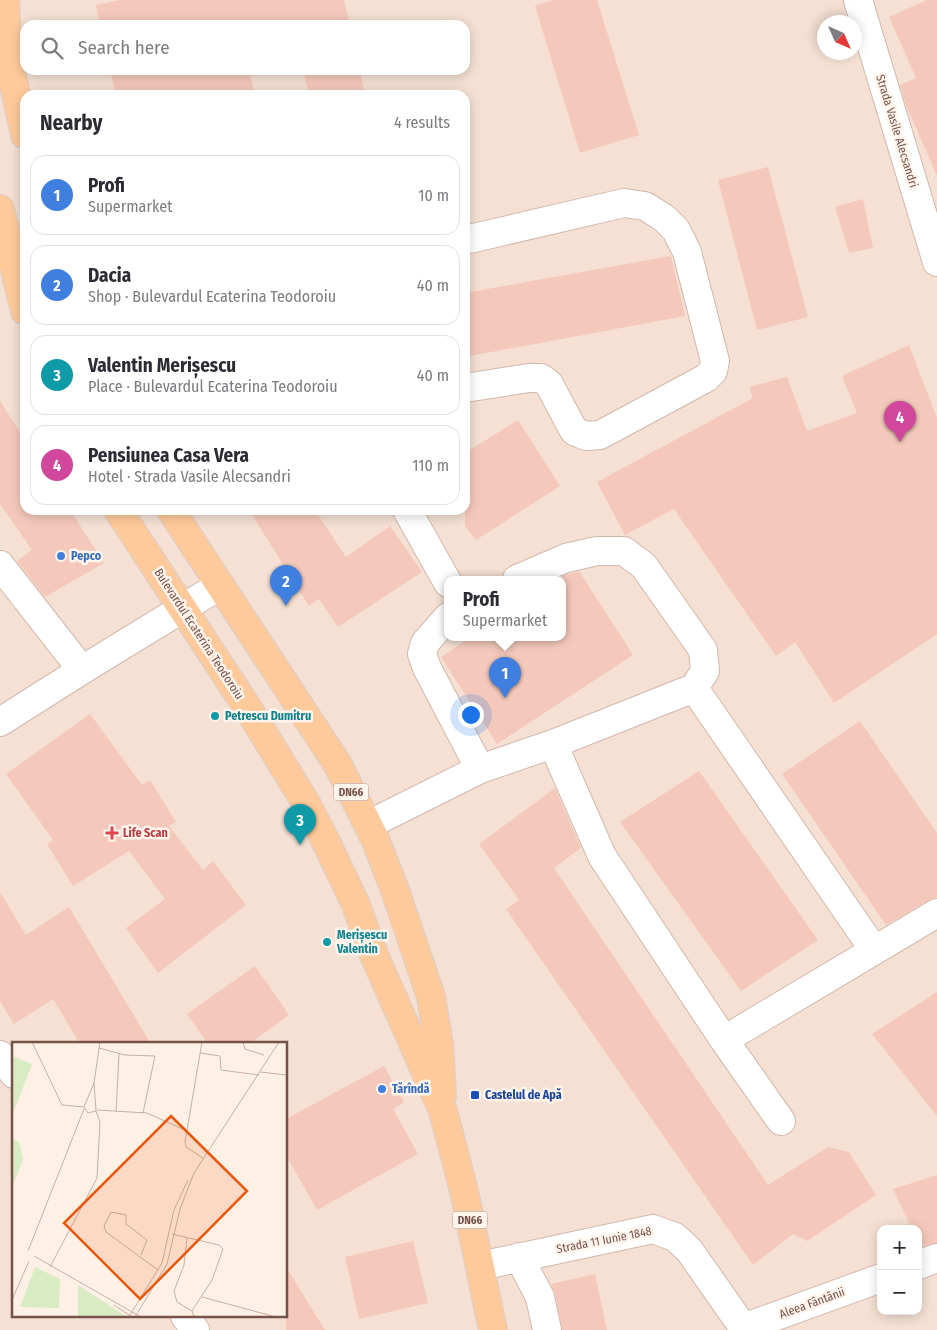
<!DOCTYPE html>
<html lang="en">
<head>
<meta charset="utf-8">
<style>
  body { margin:0; font-family:"Fira Sans Condensed",sans-serif; background:#f2f2f3; color:#2b2b33 }
  .controls { position:absolute; right:15px; bottom:15px; display:grid; overflow:hidden; border-radius:10px; box-shadow:0 2px 12px #0003 }
  .controls button { width:45px; height:45px; display:grid; place-items:center; padding:0; border:0; border-bottom:1px solid #e1e1e2; background:#fff; color:#2b2b33; font:25px sans-serif }
  .compass { position:absolute; left:817px; top:15px; width:45px; height:45px; border-radius:50%; background:#fff; box-shadow:0 2px 12px #0003; rotate:135deg }
  .you { position:absolute; left:470px; top:714px; width:18px; height:18px; margin:-12px; border:4px solid #fff; border-radius:50%; background:#1a73e8; box-shadow:0 0 0 8px #1a73e833 }
  .badge { display:grid; place-items:center; width:32px; height:32px; border-radius:50%; background:#ec5245; color:#fff; font-size:16px; font-weight:700 }
  .pin { position:absolute; translate:-50% -41px; filter:drop-shadow(0 1px 2px #0008) }
  .pin::after { content:''; position:absolute; top:26px; width:18px; height:15px; background:inherit; clip-path:polygon(0 0,100% 0,50% 100%) }
  .popup { position:absolute; left:444px; top:576px; width:122px; height:65px; box-sizing:border-box; display:grid; place-content:center; border-radius:10px; background:#fff; filter:drop-shadow(0 1px 4px #0005); font-size:16px; white-space:nowrap; color:#7c7c81 }
  .popup b { font-size:19px; color:#2b2b33 }
  .popup::after { content:''; position:absolute; left:50%; top:100%; margin-left:-10px; border:10px solid transparent; border-top-color:#fff }
  .list { margin:0; padding:0; list-style:none }
  h2 { display:flex; justify-content:space-between; align-items:center; height:65px; margin:0; padding:0 20px; font-size:21px }
  h2 small { font-size:16px; font-weight:400; color:#7c7c81 }
  .list li { display:grid; grid-template-columns:32px 1fr auto; gap:15px; align-items:center; box-sizing:border-box; height:80px; margin:0 10px 10px; padding:0 10px; border:1px solid #e1e1e2; border-radius:15px }
  .list b { display:block; font-size:19px; white-space:nowrap }
  .list p { margin:0; font-size:16px; white-space:nowrap; color:#7c7c81 }
  .list em { font-size:16px; font-style:normal; color:#7c7c81 }
  .icon { flex:none; width:28px; height:28px; fill:none; stroke:currentColor; stroke-width:2; stroke-linecap:round; stroke-linejoin:round }
  .map { position:relative; flex:none; width:937px; height:1330px; overflow:hidden }
  .search { position:absolute; background:#fff; box-shadow:0 2px 12px #0003; left:20px; top:20px; width:450px; height:55px; display:flex; align-items:center; gap:12px; box-sizing:border-box; padding:0 18px; border-radius:15px; color:#7c7c81; font-size:19px }
  .panel { position:absolute; background:#fff; box-shadow:0 2px 12px #0003; left:20px; top:90px; width:450px; height:425px; border-radius:15px }
  .map>svg:first-child { display:block }
</style>
</head>
<body>
<div class="map">
<svg width="937" height="1330" viewBox="0 0 937 1330">
  <rect width="100%" height="100%" fill="#fdf0e5"/>
  <path fill="#f5e0d3" fill-rule="evenodd" d="M0 0H937V1330H0ZM824 22H854V52H824ZM25 25H465V70H25ZM25 95H465V510H25ZM448 579H562V637H448ZM14 1044H286V1316H14ZM881 1229H918V1311H881Z"/>
  <path fill="#f4c9bb" d="M120 0H344L350 25H100L96 5Z
    M553 0H597L639 135 580 153 535 6Z
    M927 0H937V176L906 105 900 85 916 78 889 17Z
    M110 70H249L255 95H116Z
    M303 70H360L365 95H309Z
    M768 167 808 317 757 330 718 180Z
    M863 199 873 248 849 253 835 207Z
    M671 256 685 316 465 357V293Z
    M909 345 937 418V634L834 703 795 642 776 656 674 509 625 535 597 482 753 398 749 387 787 377 807 431 857 413 842 376Z
    M0 401 25 440V510H70L104 563 45 597 17 561 32 550 0 504Z
    M518 420 560 486 476 540 465 526V453Z
    M249 510H315L346 557 390 526 422 572 338 627 319 599 309 606Z
    M579 571 633 655 497 744 441 657 471 637H562V576Z
    M90 714 142 785 150 780 176 822 169 826 203 870 213 861 246 905 158 973 126 928 165 899 129 851 73 886 47 844 53 840 6 774Z
    M860 721 937 833V897L929 900 886 925 782 774Z
    M699 771 818 940 741 991 620 822Z
    M555 788 581 848 554 868 768 1185 828 1147 849 1152 876 1195 807 1241 793 1234 753 1265 506 909 519 900 479 844Z
    M0 892 26 935 69 907 151 1044H80L53 999 14 1024 0 1001Z
    M255 966 289 1015 249 1044H208L187 1014Z
    M937 992V1116L872 1034Z
    M384 1066 404 1102 393 1109 418 1154 317 1210 286 1155V1119Z
    M937 1175V1243L920 1247 918 1243V1229H912L893 1189Z
    M413 1241 428 1303 359 1319 345 1257Z
    M286 1267 325 1330H286Z
    M595 1274 607 1330H562L555 1294 551 1284Z"/>
  <g fill="none" stroke-linecap="round" stroke-linejoin="round">
    <g stroke="#d1b8ad" stroke-width="30">
      <path id="minor" d="M858 0 937 262
        M465 240 624 203 645 206 664 218 676 230 687 252 715 361 713 371 706 378 600 435 586 436 574 431 549 384 541 378H529L465 388
        M407 510 448 583
        M0 565 82 670
        M448 617 425 643 422 654 427 668 480 769
        M694 688 874 950
        M0 722 82 670 219 586
        M553 744 602 856 724 1040 781 1121
        M368 825 480 769 553 744 694 688 705 671 703 650 644 566 624 551H597L566 558 517 579
        M724 1040 937 913
        M0 1055 14 1074
        M519 1257 540 1297 547 1330
        M918 1265 937 1258
        M480 1266 653 1229 675 1237 689 1250 745 1330
        M185 1316 195 1330
        M743 1328 881 1278"/>
    </g>
    <g stroke="#d9cfcc" stroke-width="30">
      <path id="major" d="M5 0 7 41
        M0 22 25 135
        M0 209 25 311
        M118 510 249 710 306 803 325 840 356 905 374 955 443 1111 464 1191 493 1330
        M171 510 338 765 375 839 395 890 431 997 439 1045 442 1095"/>
    </g>
    <use href="#minor" stroke="#fff" stroke-width="28"/>
    <use href="#major" stroke="#feca9b" stroke-width="28"/>
  </g>
  <g fill="#3f7fe0" stroke="#fff5ec" stroke-width="2">
    <circle cx="61" cy="556" r="5"/>
    <circle cx="382" cy="1089" r="5"/>
  </g>
  <g fill="#0f9aa8" stroke="#fff5ec" stroke-width="2">
    <circle cx="215" cy="716" r="5"/>
    <circle cx="327" cy="942" r="5"/>
  </g>
  <path fill="#e0444e" stroke="#fff5ec" stroke-width="2" d="M109.5 825.5h5v5h5v5h-5v5h-5v-5h-5v-5h5z"/>
  <rect fill="#1a4fb4" stroke="#fff5ec" stroke-width="2" x="470" y="1090" width="10" height="10" rx="2.5"/>
  <g text-anchor="middle" dominant-baseline="central" stroke-width="5" stroke-linejoin="round" paint-order="stroke">
    <g fill="#fff5ec" stroke="#a0837a" stroke-width="1">
      <rect x="333.5" y="783.5" width="35" height="17" rx="4"/>
      <rect x="452.5" y="1211.5" width="35" height="17" rx="4"/>
    </g>
    <g font-size="11" font-weight="bold" fill="#775249">
      <text x="351" y="792">DN66</text>
      <text x="470" y="1220">DN66</text>
    </g>
    <g font-size="12" fill="#775249" stroke="#fff5ec">
      <text transform="translate(897 131) rotate(73)">Strada Vasile Alecsandri</text>
      <text transform="translate(199 634) rotate(57)">Bulevardul Ecaterina Teodoroiu</text>
      <text transform="translate(604 1240) rotate(-11)">Strada 11 Iunie 1848</text>
      <text transform="translate(812 1303) rotate(-20)">Aleea Fântânii</text>
    </g>
    <g font-size="12" font-weight="bold" fill="#366cbe" stroke="#fff5ec" text-anchor="start">
      <text x="71" y="556">Pepco</text>
      <text x="392" y="1089">Tărîndă</text>
    </g>
    <g font-size="12" font-weight="bold" fill="#0d838f" stroke="#fff5ec" text-anchor="start">
      <text x="225" y="716">Petrescu Dumitru</text>
      <text x="337" y="935">Merișescu<tspan x="337" dy="14">Valentin</tspan></text>
    </g>
    <g font-size="12" font-weight="bold" fill="#be3a42" stroke="#fff5ec" text-anchor="start">
      <text x="123" y="833">Life Scan</text>
    </g>
    <g font-size="12" font-weight="bold" fill="#164399" stroke="#fff5ec" text-anchor="start">
      <text x="485" y="1095">Castelul de Apă</text>
    </g>
  </g>
  <g transform="translate(12 1042)">
    <rect width="275" height="275" fill="#fdf0e5"/>
    <path d="M0 14 20 22 0 74ZM0 95 8 102 11 117 0 146ZM23 225 48 237 47 266 8 265ZM66 243 115 275H66Z" fill="#d9ebc2"/>
    <path fill="none" stroke="#c7b1a7" stroke-width="1" d="M20 0 50 63 72 65M190 0 173 100 174 105 191 116M231 0 233 7 252 13M87 6 113 13 143 14 131 71M188 11 208 14 209 28 247 33M248 30 275 33M82 41 72 65 76 71 84 69M85 68 135 71 175 89M84 69 82 41 88 0M104 70 107 12M160 192 207 203 211 207 200 238 180 269M175 196 172 223 162 249 165 260 180 269 182 275M16 209 72 67M129 213 135 198 114 182V173L99 170 92 184 94 190 146 228M22 214 129 275M38 225 85 136 88 80 84 69M190 255 264 275M0 258 17 219M102 263 120 275M118 273 150 221 162 168 176 138M123 275 155 222 168 167 182 131 267 0"/>
    <path fill="#e8590c" fill-opacity="0.15" stroke="#e8590c" stroke-width="2.5" d="M159 74 235 149 128 257 52 181Z"/>
    <rect width="275" height="275" fill="none" stroke="#775249" stroke-width="2.5"/>
  </g>
</svg>
<div class="controls">
<button>+</button>
<button>−</button>
</div>
<svg class="compass" viewBox="-18 -18 36 36"><path d="M0-13l5 13h-10z" fill="#e53935"/><path d="M0 13l5-13h-10z" fill="#7c7c81"/></svg>
<div class="you"></div>
<div class="pin badge" style="left:505px;top:698px;background:#3f7fe0">1</div>
<div class="popup"><b>Profi</b>Supermarket</div>
<div class="pin badge" style="left:286px;top:606px;background:#3f7fe0">2</div>
<div class="pin badge" style="left:300px;top:845px;background:#0f9aa8">3</div>
<div class="pin badge" style="left:900px;top:442px;background:#d1479c">4</div>
<div class="search"><svg class="icon" aria-label="search" viewBox="0 0 24 24"><circle cx="10" cy="10" r="6"/><path d="M15 15l6 6"/></svg>Search here</div>
<section class="panel">
<h2>Nearby<small>4 results</small></h2>
<ul class="list">
<li><span class="badge" style="background:#3f7fe0">1</span><div><b>Profi</b><p>Supermarket</p></div><em>10 m</em></li>
<li><span class="badge" style="background:#3f7fe0">2</span><div><b>Dacia</b><p>Shop · Bulevardul Ecaterina Teodoroiu</p></div><em>40 m</em></li>
<li><span class="badge" style="background:#0f9aa8">3</span><div><b>Valentin Merișescu</b><p>Place · Bulevardul Ecaterina Teodoroiu</p></div><em>40 m</em></li>
<li><span class="badge" style="background:#d1479c">4</span><div><b>Pensiunea Casa Vera</b><p>Hotel · Strada Vasile Alecsandri</p></div><em>110 m</em></li>
</ul>
</section>
</div>
</body>
</html>
